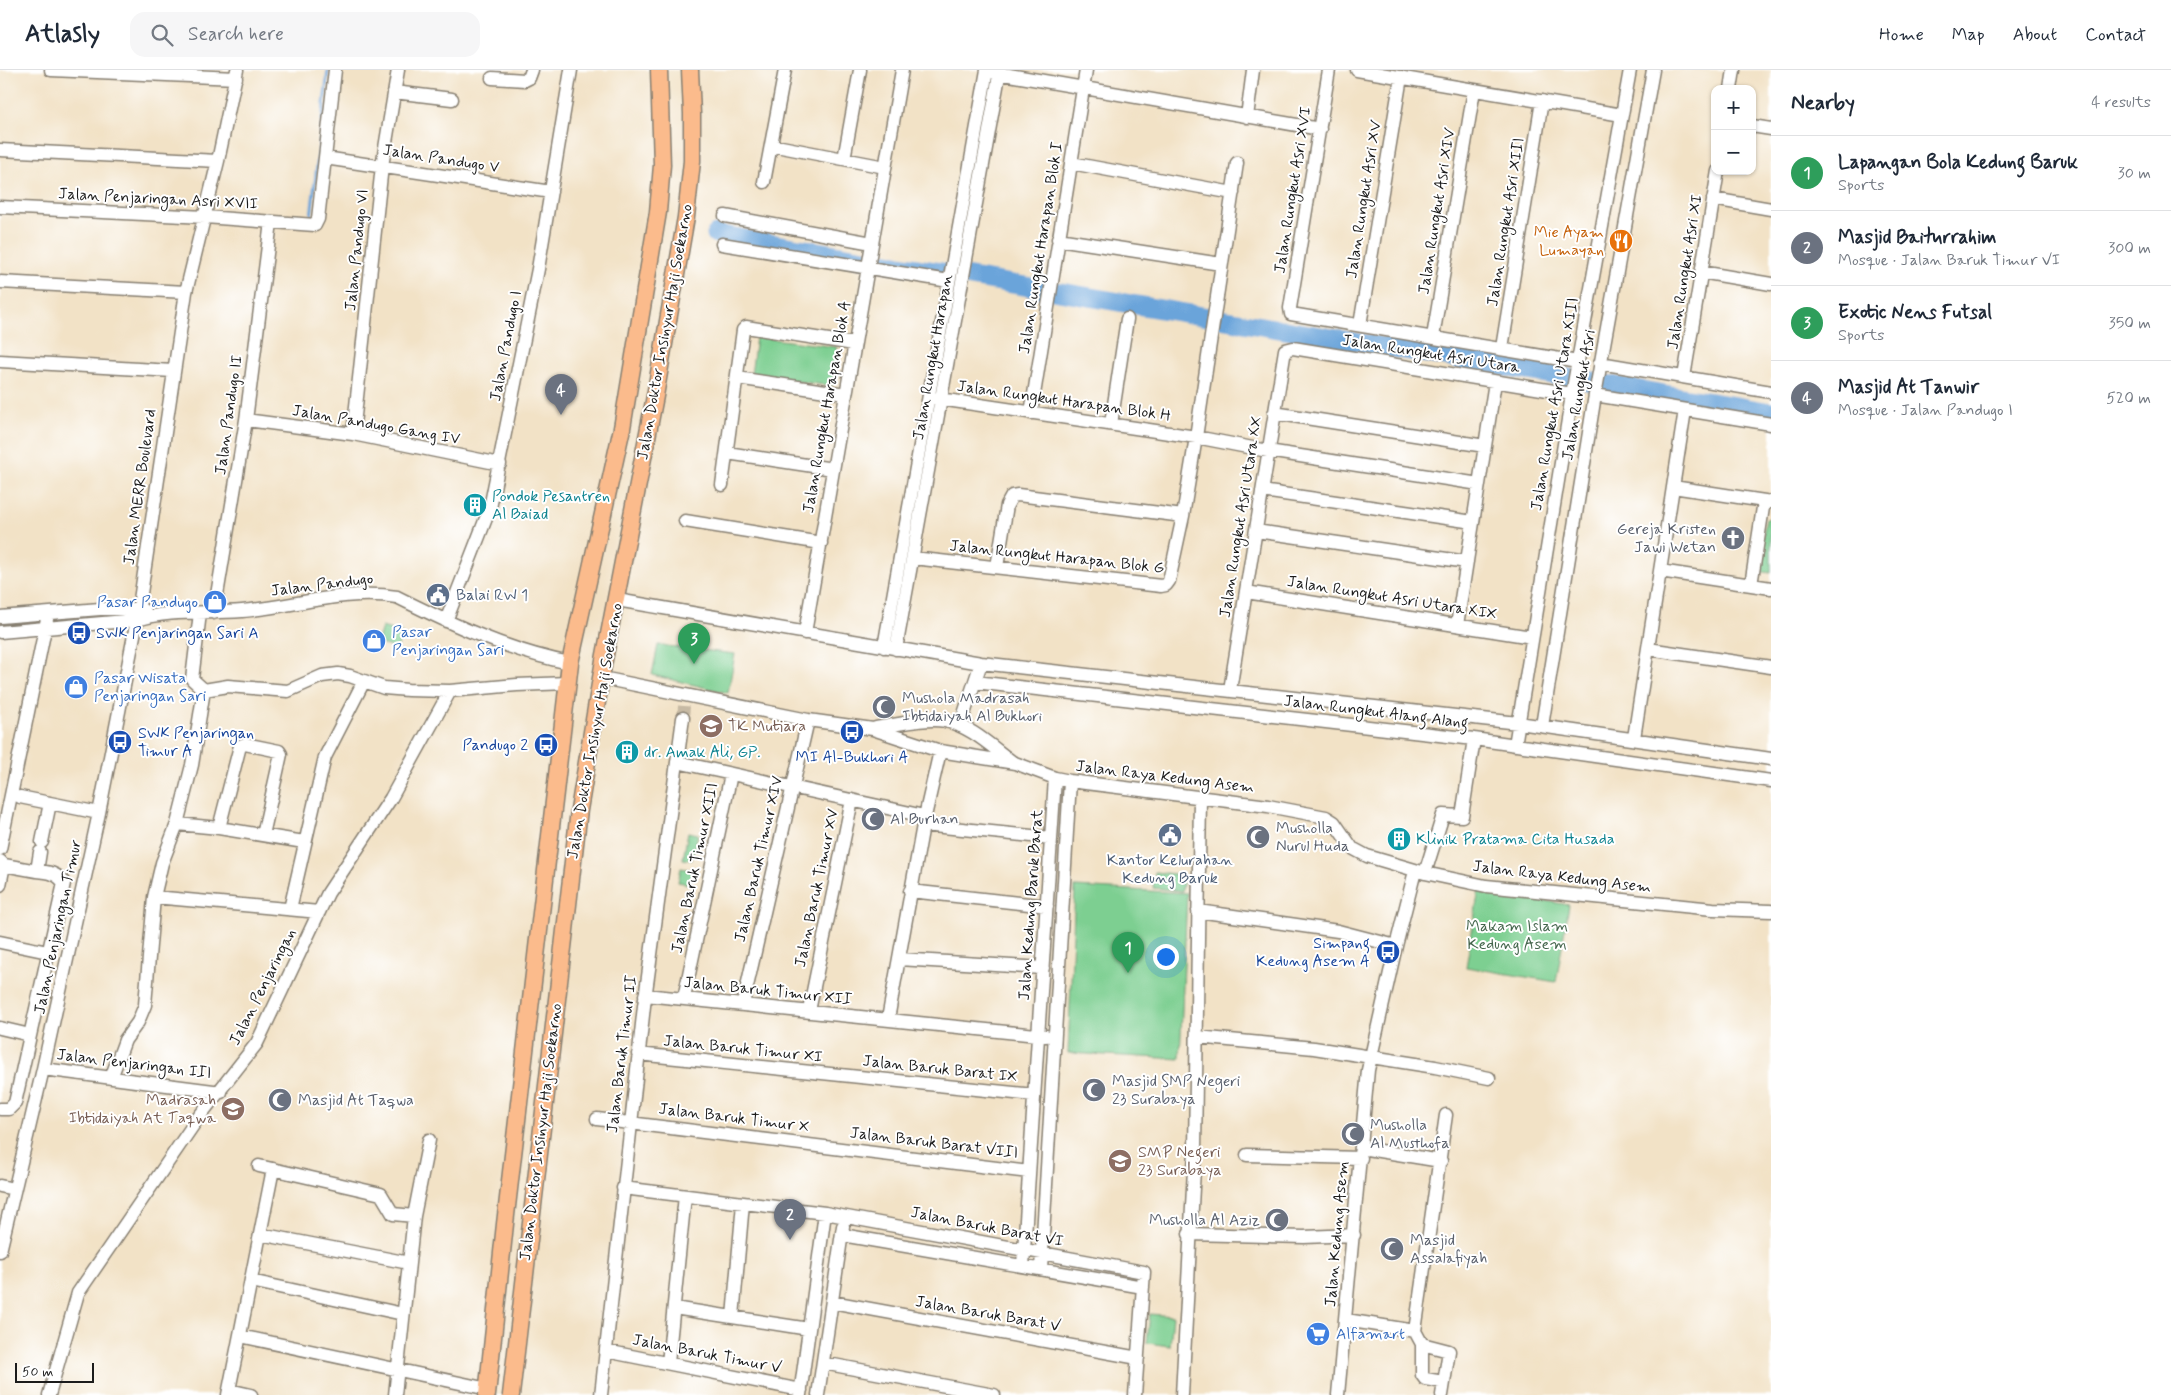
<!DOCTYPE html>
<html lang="en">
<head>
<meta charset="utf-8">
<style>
  body { margin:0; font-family:Mynerve,sans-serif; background:#f6f6f7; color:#1f2937 }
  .controls { position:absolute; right:15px; top:15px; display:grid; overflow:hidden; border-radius:10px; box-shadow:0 1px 4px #0004 }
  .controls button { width:45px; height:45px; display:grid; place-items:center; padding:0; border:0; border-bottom:1px solid #e0e1e3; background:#fff; color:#1f2937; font:25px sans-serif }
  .scale { position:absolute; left:15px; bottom:12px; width:79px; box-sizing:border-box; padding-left:5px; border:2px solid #1c1c1c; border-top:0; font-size:14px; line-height:18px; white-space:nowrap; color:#1c1c1c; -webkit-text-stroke:4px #fff; paint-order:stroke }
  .you { position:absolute; left:1165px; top:886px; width:18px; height:18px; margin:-12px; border:4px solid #fff; border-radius:50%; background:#1a73e8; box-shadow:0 0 0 8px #1a73e833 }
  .badge { display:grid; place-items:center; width:32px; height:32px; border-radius:50%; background:#2563eb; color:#fff; font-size:16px; font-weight:700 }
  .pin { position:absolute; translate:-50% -41px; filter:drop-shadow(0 1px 2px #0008) }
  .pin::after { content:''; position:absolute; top:26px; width:18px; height:15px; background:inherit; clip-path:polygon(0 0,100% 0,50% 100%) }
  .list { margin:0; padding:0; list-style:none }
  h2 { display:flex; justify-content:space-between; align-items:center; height:65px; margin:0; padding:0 20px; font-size:21px }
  h2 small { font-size:16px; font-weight:400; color:#747a83 }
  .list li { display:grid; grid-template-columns:32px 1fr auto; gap:15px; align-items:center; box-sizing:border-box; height:75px; padding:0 20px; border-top:1px solid #e0e1e3 }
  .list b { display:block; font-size:19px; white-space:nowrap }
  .list p { margin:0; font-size:16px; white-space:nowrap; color:#747a83 }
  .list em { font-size:16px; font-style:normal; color:#747a83 }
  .icon { flex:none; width:28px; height:28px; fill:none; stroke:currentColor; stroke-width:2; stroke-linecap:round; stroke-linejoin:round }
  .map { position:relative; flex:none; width:1771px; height:1325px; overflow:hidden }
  header { display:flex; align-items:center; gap:30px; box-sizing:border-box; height:70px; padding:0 25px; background:#fff; border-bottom:1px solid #e0e1e3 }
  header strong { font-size:24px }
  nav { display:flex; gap:28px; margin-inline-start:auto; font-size:18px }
  .search { width:350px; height:45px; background:#f6f6f7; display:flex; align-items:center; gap:12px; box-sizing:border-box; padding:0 18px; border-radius:15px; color:#747a83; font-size:19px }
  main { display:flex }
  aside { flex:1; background:#fff }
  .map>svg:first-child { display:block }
</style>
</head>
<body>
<header>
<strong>Atlasly</strong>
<div class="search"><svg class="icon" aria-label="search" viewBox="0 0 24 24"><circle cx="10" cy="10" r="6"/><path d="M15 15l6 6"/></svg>Search here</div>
<nav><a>Home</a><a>Map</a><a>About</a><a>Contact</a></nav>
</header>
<main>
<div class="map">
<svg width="1771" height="1325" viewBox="0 0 1771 1325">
  <rect width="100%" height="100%" fill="#fff"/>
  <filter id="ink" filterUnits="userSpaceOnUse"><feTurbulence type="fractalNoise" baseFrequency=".02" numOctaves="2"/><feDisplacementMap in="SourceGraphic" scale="10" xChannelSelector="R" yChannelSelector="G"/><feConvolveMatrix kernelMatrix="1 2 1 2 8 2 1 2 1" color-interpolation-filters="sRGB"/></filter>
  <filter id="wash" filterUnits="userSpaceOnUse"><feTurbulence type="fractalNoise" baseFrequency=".0096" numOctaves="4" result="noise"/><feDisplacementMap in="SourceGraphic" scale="20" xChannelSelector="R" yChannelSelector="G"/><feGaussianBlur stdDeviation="1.12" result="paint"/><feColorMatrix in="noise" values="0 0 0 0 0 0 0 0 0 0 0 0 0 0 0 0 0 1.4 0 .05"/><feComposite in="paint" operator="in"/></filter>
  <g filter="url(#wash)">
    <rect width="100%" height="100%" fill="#f2e2c6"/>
    <path fill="#7dcf91" stroke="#4c7656" d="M756 267 837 277 832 316 751 305Z
      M1766 448 1771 449V503L1757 501Z
      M382 557 402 563 397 579 377 573Z
      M658 575 735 584 728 623 652 605Z
      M688 762 698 764 692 790 683 789Z
      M681 798 692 800 689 814 678 812Z
      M1155 802 1184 805 1182 821 1153 818Z
      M1075 817 1187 823 1180 989 1068 983Z
      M1479 819 1569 835 1556 912 1466 897Z
      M1150 1244 1173 1246 1170 1276 1147 1273Z"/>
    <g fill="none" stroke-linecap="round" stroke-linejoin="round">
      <path stroke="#6aa4da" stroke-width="3" d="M311 147 328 0"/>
      <path stroke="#6aa4da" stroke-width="19" d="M716 164 1771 342"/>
    </g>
  </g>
  <g filter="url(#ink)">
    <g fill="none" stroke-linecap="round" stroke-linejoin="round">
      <path stroke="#c7baa4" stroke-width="12" stroke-dasharray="12 6" stroke-linecap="butt" d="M683 648 684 636"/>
      <g stroke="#877f71" stroke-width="15">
        <path id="minor" d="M51 0 236 8
          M1329 0 1290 238 1291 244 1578 292
          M1357 0 1622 45
          M992 2 1320 59
          M492 8 525 10 529 8 532 0
          M1731 19 1734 0
          M394 22 452 29
          M1247 47 1253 0
          M1752 56 1771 59
          M771 75 885 97
          M0 80 218 91
          M325 88 551 122
          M844 89 860 0
          M1071 93 1233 123
          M764 112 785 0
          M1713 129 1771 139
          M0 137 205 147 315 155 318 149 335 0
          M725 146 872 173
          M1058 169 1221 194
          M722 174 949 211
          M1701 202 1771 214
          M0 212 186 222
          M1360 255 1401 7
          M1433 267 1474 20
          M1502 278 1542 31
          M0 291 173 301
          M1600 293 1771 322
          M1684 307 1718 101
          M737 308 846 324
          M1595 325 1771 354
          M933 328 1196 367 1268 381 1479 414
          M1031 343 1086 0
          M1274 343 1485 376
          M246 350 353 364 500 394
          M1111 354 1127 249
          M353 364 382 96 398 0
          M727 383 833 399
          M722 415 743 260 746 257 854 274
          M1673 417 1771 432
          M1262 421 1473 452
          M685 451 821 473
          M1256 461 1467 492
          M913 488 1161 516 1166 515 1169 511 1183 446 1196 367 1237 93
          M997 497 1007 435 1012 426 1018 425 1183 446
          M1660 501 1771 518
          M1751 515 1764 431
          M1246 522 1532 567
          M617 530 981 593 1518 653 1771 689
          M200 543 192 609 204 620
          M214 543 246 350 271 152
          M0 547 100 539H138L145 541
          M446 551 490 438 538 199 571 0
          M1457 555 1495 312
          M0 562 137 550C170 539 207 544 242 541 292 537 348 518 397 527 453 555 509 581 570 593
          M805 563 902 0
          M884 577 987 0
          M896 579 1000 0
          M1648 579 1771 597
          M602 608 808 650 873 659 940 681 1015 693 1055 708 1070 711 1268 736 1326 747 1334 752 1352 778 1367 786 1425 803 1486 816 1713 839 1771 841
          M975 612 1474 669 1771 711
          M204 620 228 616 288 621 322 606 338 604 350 606 384 618 408 620 450 621 517 615 568 613
          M1230 620 1285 280 1293 278 1572 324
          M960 656 981 593
          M1542 656 1595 325 1653 0
          M876 658C896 655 926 647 945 651 969 655 992 677 1011 691
          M1634 668 1685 340
          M1515 675 1573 319 1630 0
          M677 692 924 746
          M20 727 99 743
          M177 754 219 758 304 772
          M923 755 1051 768
          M219 758 240 676 245 674 279 681 281 684 263 765
          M42 772 50 733
          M0 779 48 544
          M0 791 4 795 37 801 40 782
          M1425 803 1443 745 1462 746 1474 669
          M0 815 4 795
          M910 821 1047 836
          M154 827 319 842
          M290 839 325 687 364 611
          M1198 841 1338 861 1396 876
          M0 872 48 882
          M899 889 1043 898
          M645 925 1046 966
          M684 928 731 704
          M743 934 808 650
          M809 941 852 730
          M888 949 923 755 940 681
          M0 958 30 965
          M1197 967 1314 978 1435 997 1489 1008
          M638 984 1034 1025
          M43 999 221 1022
          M111 1008 125 970 138 952 145 935 154 827 162 793 177 754 192 695 204 620
          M0 1039H9L15 1033 64 813C57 803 49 802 37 801
          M597 1049 1029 1102
          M1361 1078 1441 1091
          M1247 1085 1361 1088
          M259 1096 381 1124 393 1144 414 1146
          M0 1116 14 1119
          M623 1118 825 1143 1144 1202 1135 1325
          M260 1164 409 1193
          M1189 1164 1304 1167 1354 1165
          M842 1165 1143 1217
          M0 1181 43 999 99 743 137 550 186 222 218 91 237 0
          M1023 1196 1055 708
          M1041 1199 1070 711
          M251 1211 403 1244
          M832 1232 1138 1288
          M674 1238 809 1259
          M733 1247 743 1133
          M1346 1250 1415 1261
          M1415 1261 1446 1045
          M1415 1261 1422 1274 1449 1281 1442 1325
          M240 1266 488 1319
          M1422 1274V1305L1425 1309 1444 1312
          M606 1281 801 1320
          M668 1293 685 1126
          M823 1293 994 1325
          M229 1320 251 1325
          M49 1325 78 1223 198 1048 257 973 328 823 391 728 450 621
          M228 1325 273 1099
          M395 1325 414 1146 429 1070
          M601 1325 644 936 683 648
          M800 1325 825 1143
          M818 1325 843 1156
          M1182 1325 1195 1080 1200 728
          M1338 1325 1368 1000 1396 876 1415 801"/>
      </g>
      <g stroke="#877f71" stroke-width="19">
        <path id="major" d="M487 1325 505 1154 570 593 622 358 658 142 662 95 659 0
          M511 1325 579 740 604 590 655 326 686 147 692 91V44L690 0"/>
      </g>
      <use href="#minor" stroke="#fff" stroke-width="12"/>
      <use href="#major" stroke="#fbbb8c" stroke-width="16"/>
    </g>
  </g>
  <defs>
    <g id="restaurant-disc" transform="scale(1.25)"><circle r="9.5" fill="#e8710a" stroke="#fff"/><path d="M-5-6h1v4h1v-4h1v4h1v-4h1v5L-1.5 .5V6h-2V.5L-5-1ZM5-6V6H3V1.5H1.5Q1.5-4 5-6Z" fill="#fff"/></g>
    <g id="building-disc" transform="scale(1.25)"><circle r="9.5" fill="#0f9aa8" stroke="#fff"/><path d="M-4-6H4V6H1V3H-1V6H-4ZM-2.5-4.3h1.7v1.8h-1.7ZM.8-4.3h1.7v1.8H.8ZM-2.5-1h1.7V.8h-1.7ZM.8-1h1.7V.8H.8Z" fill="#fff"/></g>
    <g id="church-disc" transform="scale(1.25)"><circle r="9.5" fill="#6b7280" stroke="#fff"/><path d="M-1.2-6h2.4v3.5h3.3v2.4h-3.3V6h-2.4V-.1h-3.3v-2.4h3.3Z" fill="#fff"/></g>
    <g id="civic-disc" transform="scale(1.25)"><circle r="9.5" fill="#5c6f8a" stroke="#fff"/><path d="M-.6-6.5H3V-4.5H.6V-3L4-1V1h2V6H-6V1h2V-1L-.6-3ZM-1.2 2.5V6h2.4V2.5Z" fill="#fff"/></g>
    <g id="shop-disc" transform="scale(1.25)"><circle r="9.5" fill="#3f7fe0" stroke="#fff"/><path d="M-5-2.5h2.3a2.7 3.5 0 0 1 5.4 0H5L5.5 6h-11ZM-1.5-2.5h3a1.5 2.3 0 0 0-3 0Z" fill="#fff"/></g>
    <g id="bus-disc" transform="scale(1.25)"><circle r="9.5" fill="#1a4fb4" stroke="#fff"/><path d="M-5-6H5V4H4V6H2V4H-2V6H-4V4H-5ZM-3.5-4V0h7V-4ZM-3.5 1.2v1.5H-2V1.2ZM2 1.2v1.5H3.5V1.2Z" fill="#fff"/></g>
    <g id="mosque-disc" transform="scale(1.25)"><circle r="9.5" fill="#6b7280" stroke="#fff"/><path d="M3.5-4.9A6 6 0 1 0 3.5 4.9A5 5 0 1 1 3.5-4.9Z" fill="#fff"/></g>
    <g id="school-disc" transform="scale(1.25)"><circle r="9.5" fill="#8d6e63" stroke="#fff"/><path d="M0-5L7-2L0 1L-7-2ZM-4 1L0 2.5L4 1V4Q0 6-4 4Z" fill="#fff"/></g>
    <g id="supermarket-disc" transform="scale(1.25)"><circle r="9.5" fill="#3f7fe0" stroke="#fff"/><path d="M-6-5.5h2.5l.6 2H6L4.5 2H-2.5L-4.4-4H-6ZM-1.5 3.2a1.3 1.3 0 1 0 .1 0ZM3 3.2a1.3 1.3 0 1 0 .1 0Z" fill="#fff"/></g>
  </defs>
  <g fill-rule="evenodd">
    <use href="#restaurant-disc" x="1621" y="171"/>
    <use href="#building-disc" x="475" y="435"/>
    <use href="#church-disc" x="1733" y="468"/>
    <use href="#civic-disc" x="438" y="525"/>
    <use href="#shop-disc" x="215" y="532"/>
    <use href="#bus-disc" x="79" y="563"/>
    <use href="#shop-disc" x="374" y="571"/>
    <use href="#shop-disc" x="76" y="617"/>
    <use href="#mosque-disc" x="884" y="637"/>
    <use href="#school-disc" x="711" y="656"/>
    <use href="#bus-disc" x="852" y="662"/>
    <use href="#bus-disc" x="120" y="672"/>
    <use href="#bus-disc" x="546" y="675"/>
    <use href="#building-disc" x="627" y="682"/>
    <use href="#mosque-disc" x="873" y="749"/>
    <use href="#civic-disc" x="1170" y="765"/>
    <use href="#mosque-disc" x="1258" y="767"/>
    <use href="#building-disc" x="1399" y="769"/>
    <use href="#bus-disc" x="1388" y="882"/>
    <use href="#mosque-disc" x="1094" y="1020"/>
    <use href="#mosque-disc" x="280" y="1030"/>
    <use href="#school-disc" x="233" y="1039"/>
    <use href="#mosque-disc" x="1353" y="1064"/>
    <use href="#school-disc" x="1120" y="1091"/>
    <use href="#mosque-disc" x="1277" y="1150"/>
    <use href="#mosque-disc" x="1392" y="1179"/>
    <use href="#supermarket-disc" x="1318" y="1264"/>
  </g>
  <g text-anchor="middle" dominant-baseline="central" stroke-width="4" stroke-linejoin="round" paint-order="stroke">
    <g font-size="16" fill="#1c1c1c" stroke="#fff">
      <text transform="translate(441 89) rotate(9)">Jalan Pandugo V</text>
      <text transform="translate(1293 120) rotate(-81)">Jalan Rungkut Asri XVI</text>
      <text transform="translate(158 129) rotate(3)">Jalan Penjaringan Asri XVII</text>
      <text transform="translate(1364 129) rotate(-81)">Jalan Rungkut Asri XV</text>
      <text transform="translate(1437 141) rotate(-81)">Jalan Rungkut Asri XIV</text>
      <text transform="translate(1506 152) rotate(-81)">Jalan Rungkut Asri XIII</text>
      <text transform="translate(1041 178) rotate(-81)">Jalan Rungkut Harapan Blok I</text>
      <text transform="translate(357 180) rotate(-84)">Jalan Pandugo VI</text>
      <text transform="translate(1685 202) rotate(-81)">Jalan Rungkut Asri XI</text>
      <text transform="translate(665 262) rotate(-80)">Jalan Doktor Insinyur Haji Soekarno</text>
      <text transform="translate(506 276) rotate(-79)">Jalan Pandugo I</text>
      <text transform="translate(1431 284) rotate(9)">Jalan Rungkut Asri Utara</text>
      <text transform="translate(933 287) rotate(-80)">Jalan Rungkut Harapan</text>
      <text transform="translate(1579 325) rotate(-80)">Jalan Rungkut Asri</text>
      <text transform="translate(1064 331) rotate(8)">Jalan Rungkut Harapan Blok H</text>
      <text transform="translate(1555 334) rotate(-80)">Jalan Rungkut Asri Utara XIII</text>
      <text transform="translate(827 337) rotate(-80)">Jalan Rungkut Harapan Blok A</text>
      <text transform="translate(229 345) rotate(-82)">Jalan Pandugo II</text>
      <text transform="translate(376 355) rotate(10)">Jalan Pandugo Gang IV</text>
      <text transform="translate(140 417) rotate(-82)">Jalan MERR Boulevard</text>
      <text transform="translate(1241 447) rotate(-81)">Jalan Rungkut Asri Utara XX</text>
      <text transform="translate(1057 487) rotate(6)">Jalan Rungkut Harapan Blok G</text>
      <text transform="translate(322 515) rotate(-7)">Jalan Pandugo</text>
      <text transform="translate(1392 528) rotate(9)">Jalan Rungkut Asri Utara XIX</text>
      <text transform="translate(1376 642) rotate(7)">Jalan Rungkut Alang Alang</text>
      <text transform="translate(595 661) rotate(-80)">Jalan Doktor Insinyur Haji Soekarno</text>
      <text transform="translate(1165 707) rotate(7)">Jalan Raya Kedung Asem</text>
      <text transform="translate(759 789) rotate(-77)">Jalan Baruk Timur XIV</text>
      <text transform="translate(695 798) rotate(-78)">Jalan Baruk Timur XIII</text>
      <text transform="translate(1562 807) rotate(7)">Jalan Raya Kedung Asem</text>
      <text transform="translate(817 818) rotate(-78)">Jalan Baruk Timur XV</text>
      <text transform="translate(1031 835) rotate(-86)">Jalan Kedung Baruk Barat</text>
      <text transform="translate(58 857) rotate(-78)">Jalan Penjaringan Timur</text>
      <text transform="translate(263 917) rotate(-63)">Jalan Penjaringan</text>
      <text transform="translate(768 921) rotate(6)">Jalan Baruk Timur XII</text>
      <text transform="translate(743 979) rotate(6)">Jalan Baruk Timur XI</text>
      <text transform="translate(622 984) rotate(-83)">Jalan Baruk Timur II</text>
      <text transform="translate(134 994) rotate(7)">Jalan Penjaringan III</text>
      <text transform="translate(940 999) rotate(6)">Jalan Baruk Barat IX</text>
      <text transform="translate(734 1048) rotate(7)">Jalan Baruk Timur X</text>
      <text transform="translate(541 1062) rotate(-83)">Jalan Doktor Insinyur Haji Soekarno</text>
      <text transform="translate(934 1073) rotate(7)">Jalan Baruk Barat VIII</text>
      <text transform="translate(987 1157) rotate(11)">Jalan Baruk Barat VI</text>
      <text transform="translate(1337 1164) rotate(-85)">Jalan Kedung Asem</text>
      <text transform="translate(988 1244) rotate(10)">Jalan Baruk Barat V</text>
      <text transform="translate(707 1284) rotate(11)">Jalan Baruk Timur V</text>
    </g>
    <g font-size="16" fill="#c56008" stroke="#fff" text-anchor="end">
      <text x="1604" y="162">Mie Ayam<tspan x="1604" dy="18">Lumayan</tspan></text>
    </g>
    <g font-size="16" fill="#0d838f" stroke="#fff" text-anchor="start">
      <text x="492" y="426">Pondok Pesantren<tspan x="492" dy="18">Al Baiad</tspan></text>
      <text x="644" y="682">dr. Amak Ali, GP.</text>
      <text x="1416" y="769">Klinik Pratama Cita Husada</text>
    </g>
    <g font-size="16" fill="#5b616d" stroke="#fff" text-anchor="start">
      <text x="1716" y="459" text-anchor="end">Gereja Kristen<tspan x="1716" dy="18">Jawi Wetan</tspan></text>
      <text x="902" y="628">Mushola Madrasah<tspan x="902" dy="18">Ibtidaiyah Al Bukhori</tspan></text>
      <text x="890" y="749">Al Burhan</text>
      <text x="1276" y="758">Musholla<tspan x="1276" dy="18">Nurul Huda</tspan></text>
      <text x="1112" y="1011">Masjid SMP Negeri<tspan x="1112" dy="18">23 Surabaya</tspan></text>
      <text x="298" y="1030">Masjid At Taqwa</text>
      <text x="1370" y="1055">Musholla<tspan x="1370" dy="18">Al Musthofa</tspan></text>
      <text x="1260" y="1150" text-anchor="end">Musholla Al Aziz</text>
      <text x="1410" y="1170">Masjid<tspan x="1410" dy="18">Assalafiyah</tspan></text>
    </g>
    <g font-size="16" fill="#4e5e75" stroke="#fff" text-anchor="start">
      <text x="456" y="525">Balai RW 1</text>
      <text x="1170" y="790" text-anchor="middle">Kantor Kelurahan<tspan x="1170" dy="18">Kedung Baruk</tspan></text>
    </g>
    <g font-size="16" fill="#366cbe" stroke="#fff" text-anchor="start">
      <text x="198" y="532" text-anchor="end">Pasar Pandugo</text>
      <text x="392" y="562">Pasar<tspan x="392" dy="18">Penjaringan Sari</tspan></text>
      <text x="94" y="608">Pasar Wisata<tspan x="94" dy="18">Penjaringan Sari</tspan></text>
      <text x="1336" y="1264">Alfamart</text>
    </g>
    <g font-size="16" fill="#164399" stroke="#fff" text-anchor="start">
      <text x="96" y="563">SWK Penjaringan Sari A</text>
      <text x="138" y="663">SWK Penjaringan<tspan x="138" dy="18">Timur A</tspan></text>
      <text x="528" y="675" text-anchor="end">Pandugo 2</text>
      <text x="852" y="687" text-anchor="middle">MI Al-Bukhori A</text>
      <text x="1370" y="873" text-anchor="end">Simpang<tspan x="1370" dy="18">Kedung Asem A</tspan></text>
    </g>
    <g font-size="16" fill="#785e54" stroke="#fff" text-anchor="start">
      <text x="728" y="656">TK Mutiara</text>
      <text x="216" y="1030" text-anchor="end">Madrasah<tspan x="216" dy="18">Ibtidaiyah At Taqwa</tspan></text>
      <text x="1138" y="1082">SMP Negeri<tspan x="1138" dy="18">23 Surabaya</tspan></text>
    </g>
    <g font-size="16" fill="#43644b" stroke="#fff">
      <text x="1517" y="856">Makam Islam<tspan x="1517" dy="18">Kedung Asem</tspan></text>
    </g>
  </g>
</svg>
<div class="controls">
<button>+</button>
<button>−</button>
</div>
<div class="scale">50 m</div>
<div class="you"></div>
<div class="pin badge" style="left:1128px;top:903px;background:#2e9e5b">1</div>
<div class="pin badge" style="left:790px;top:1170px;background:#6b7280">2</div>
<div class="pin badge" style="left:694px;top:594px;background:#2e9e5b">3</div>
<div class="pin badge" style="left:561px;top:345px;background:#6b7280">4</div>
</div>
<aside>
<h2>Nearby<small>4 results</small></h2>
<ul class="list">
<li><span class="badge" style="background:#2e9e5b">1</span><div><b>Lapangan Bola Kedung Baruk</b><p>Sports</p></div><em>30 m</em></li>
<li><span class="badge" style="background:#6b7280">2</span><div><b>Masjid Baiturrahim</b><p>Mosque · Jalan Baruk Timur VI</p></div><em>300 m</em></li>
<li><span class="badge" style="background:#2e9e5b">3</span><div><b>Exotic Nens Futsal</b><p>Sports</p></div><em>350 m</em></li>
<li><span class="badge" style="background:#6b7280">4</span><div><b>Masjid At Tanwir</b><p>Mosque · Jalan Pandugo I</p></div><em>520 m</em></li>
</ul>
</aside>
</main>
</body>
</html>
